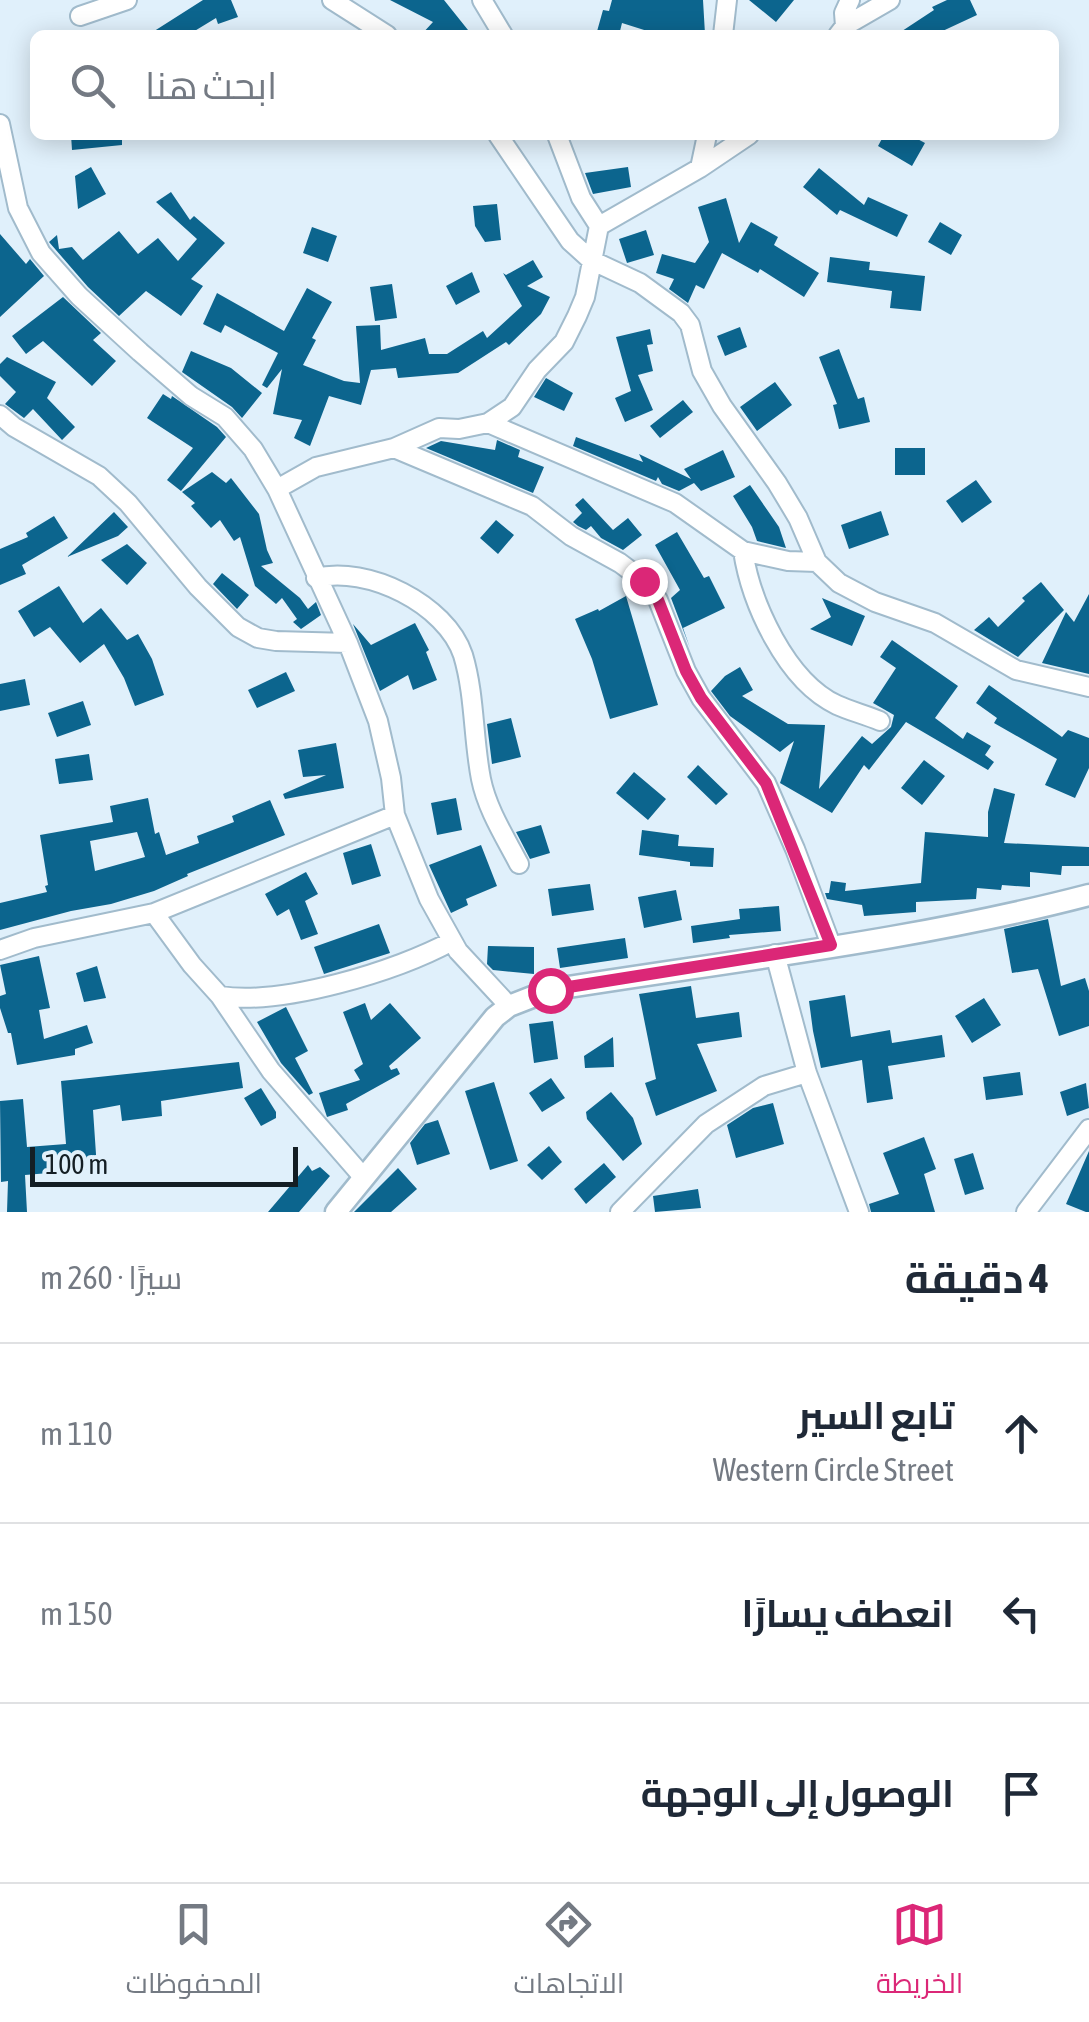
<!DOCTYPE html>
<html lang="ar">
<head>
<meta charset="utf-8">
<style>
  body { margin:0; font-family:"Asap Condensed",Cairo,sans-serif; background:#f2f2f3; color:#1f2937; direction:rtl }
  .scale { position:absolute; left:30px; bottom:25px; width:268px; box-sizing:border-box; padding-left:10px; border:5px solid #141e24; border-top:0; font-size:28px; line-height:35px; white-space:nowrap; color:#141e24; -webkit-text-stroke:8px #e0f0fb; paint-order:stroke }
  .stop { position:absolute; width:30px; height:30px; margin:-22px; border:8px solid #db2777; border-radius:50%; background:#fff }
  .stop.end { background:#db2777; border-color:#fff; box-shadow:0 2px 10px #0008 }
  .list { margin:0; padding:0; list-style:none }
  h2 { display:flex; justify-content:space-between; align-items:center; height:130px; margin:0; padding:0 40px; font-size:42px }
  h2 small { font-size:32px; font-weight:400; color:#747a83 }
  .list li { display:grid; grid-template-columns:65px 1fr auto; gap:30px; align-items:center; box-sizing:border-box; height:180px; padding:0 40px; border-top:2px solid #e0e1e3 }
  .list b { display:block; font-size:38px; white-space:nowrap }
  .list p { margin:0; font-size:32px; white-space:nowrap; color:#747a83 }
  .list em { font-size:32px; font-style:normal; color:#747a83 }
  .icon { flex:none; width:55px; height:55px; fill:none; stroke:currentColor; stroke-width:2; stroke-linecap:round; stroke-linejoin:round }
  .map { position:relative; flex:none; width:1089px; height:1212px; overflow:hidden; direction:ltr }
  .search { position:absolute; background:#fff; box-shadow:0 5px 25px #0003; left:30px; right:30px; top:30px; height:110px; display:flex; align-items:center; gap:25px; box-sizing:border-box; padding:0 35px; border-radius:15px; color:#747a83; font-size:38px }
  .sheet { height:670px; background:#fff }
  nav { display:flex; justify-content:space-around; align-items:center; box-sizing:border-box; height:140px; border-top:2px solid #e0e1e3; background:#fff; font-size:28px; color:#747a83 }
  nav a { display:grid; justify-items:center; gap:5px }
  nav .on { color:#db2777 }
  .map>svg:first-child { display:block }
</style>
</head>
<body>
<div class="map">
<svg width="1089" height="1212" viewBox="0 0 1089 1212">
  <rect width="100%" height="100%" fill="#e0f0fb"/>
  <path fill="#0c658e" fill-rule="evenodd" d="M203 0H231L238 17 218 24 216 18 188 35H148Z
    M390 0H444L472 35H421L433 22Z
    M612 0H703L705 34 660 35 622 23 619 35H596L603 10 609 11Z
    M749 0H794L776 22Z
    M947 0H970L977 15 934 35H896L934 10 932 7Z
    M71 135H122V145L72 150Z
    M884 135H910L925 143 912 166 878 146Z
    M91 167 106 194 78 209 75 176Z
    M628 167 631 187 593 194 585 173Z
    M819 168 864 205 868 197 908 215 897 237 840 210 837 215 803 187Z
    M171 192 190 220 194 216 225 243 191 279 203 286 181 316 146 291 119 316 88 287 49 242 57 235 59 249 72 247 83 260 119 231 138 254 158 238 178 261 197 239 156 202Z
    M726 198 739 243 751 222 778 237 774 245 819 273 804 297 760 269 758 273 722 253 704 289 696 285 688 303 669 289 674 279 656 273 662 254 695 263 709 242 698 207Z
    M497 204 501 240 485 242 475 226 473 206Z
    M940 222 962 235 951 255 928 242Z
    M312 227 337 236 328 262 303 253Z
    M646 230 654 255 627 263 619 239Z
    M0 234 26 264 30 259 44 276 0 317Z
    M830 257 870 262 869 270 925 276 921 311 890 308 892 291 827 282Z
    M533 260 543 277 527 286 550 297 541 314 509 345 506 342 458 373 398 378 396 368 371 370 361 405 329 396 310 446 294 438 302 420 273 414 282 369 267 388 262 385 278 353 225 325 221 333 203 324 217 293 284 331 307 288 332 302 312 338 316 340 303 365 344 381 360 383 356 326 380 325 381 350 425 338 429 354H447L483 331 487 338 522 306 503 273 506 275Z
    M472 272 480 292 456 305 446 286Z
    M392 284 397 318 375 321 370 287Z
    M63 297 101 333 93 340 116 361 92 386 43 341 26 354 12 336Z
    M740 327 747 347 725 356 717 336Z
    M650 329 653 344 647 345 653 371 638 375 653 410 625 422 615 398 631 391 616 337Z
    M839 349 858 399 864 397 870 422 839 429 833 405 837 404 819 357Z
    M191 351 231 368 262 393 242 418 232 407 182 372Z
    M7 357 56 382 47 398 75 427 62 440 33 409 24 418 5 404 16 392 0 376V364Z
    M546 378 573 393 564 411 534 397Z
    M775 382 792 405 757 431 740 407Z
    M163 394 171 399 172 396 217 427 226 437 181 491 167 480 193 448 147 418Z
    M683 400 693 412 660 438 650 426Z
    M576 437 643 462 639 454 691 479 684 469 723 450 735 477 701 491 694 483 679 491 662 484 658 477 656 481 573 446Z
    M497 440 520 450 518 457 544 467 533 493 426 448 441 441 495 450Z
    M895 448H925V475H895Z
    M212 472 226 483 231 478 259 514 267 550 273 563 261 566 300 598 308 609 316 602 321 615 301 629 293 622 297 619 282 598 276 604 255 586 240 537 234 541 220 520 211 528 191 506 195 503 182 492Z
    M976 480 992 502 962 523 946 501Z
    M750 485 779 527 786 548 757 541 752 527 733 496Z
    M583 498 613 530 628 518 642 535 623 550 601 538 591 526 586 530 578 526 573 522 582 513 575 505Z
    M881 511 889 535 849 549 841 525Z
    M114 512 128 527 118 536 67 557Z
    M54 516 68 538 22 565 26 574 0 585V549L28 537 26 533Z
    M496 520 514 535 498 554 480 538Z
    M677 532 704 578 709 576 725 608 683 628 690 648 671 598 680 590 655 545Z
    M127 544 147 563 127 585 101 560Z
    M222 573 249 595 237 609 213 584Z
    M1041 582 1064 610 1018 657 974 630 989 617 998 627 1025 601 1022 598Z
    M59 586 83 623 101 608 127 640 138 634 152 659 164 695 135 706 124 678 104 644 80 663 50 627 34 637 18 611Z
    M1089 594V674L1042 663 1066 612 1074 622Z
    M626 596 658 705 610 719 592 659 575 619 598 609 599 611Z
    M822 598 865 616 852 646 810 629 831 617Z
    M415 623 429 650 426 652 437 680 413 690 408 675 380 691 353 624 371 645Z
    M892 640 958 686 935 718 963 739 967 732 991 746 985 755 994 762 988 770 906 722 869 770 864 765 832 813 780 783 794 741 780 752 730 716 711 691 725 676 740 667 753 690 742 696 788 724 825 725 819 789 862 736 872 744 891 727 894 715 873 703 896 668 880 657Z
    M286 672 295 691 257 708 248 690Z
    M25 679 30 705 0 711V684Z
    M989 685 1062 737 1068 730 1089 738V768L1075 798 1045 785 1057 759 994 723 997 718 976 703Z
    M83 701 91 725 57 737 48 713Z
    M511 718 521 757 492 764 487 724Z
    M336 743 344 788 285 799 283 794 326 775 303 777 298 750Z
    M89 754 93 780 59 784 55 759Z
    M924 760 945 776 922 805 901 788Z
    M698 765 728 794 716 805 687 777Z
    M634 772 666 799 648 820 616 793Z
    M994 788 1015 794 1004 843 1089 847V866H1062L1061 875 1030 872V887L1002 885 1001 890 977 888 976 899 916 902V912L864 916 862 905 827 899 825 893H829L831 881 846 883 845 891 921 883 925 832 988 837V812Z
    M148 798 155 834 159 832 166 855 199 843 197 836 234 822 232 816 270 800 285 835 187 874 188 876 154 891 111 904 71 911 0 930V903L47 892 45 886 48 885 40 835 113 822 110 806ZM137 832 145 857 95 871 90 841Z
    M456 798 462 830 437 835 431 803Z
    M541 825 550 853 530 859 516 832Z
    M642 830 679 835 678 846 714 848 713 867 690 866V862L639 855Z
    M371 844 381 876 352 885 343 853Z
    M481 845 497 886 466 899 468 905 451 913 429 865Z
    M306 872 318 894 305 901 318 934 301 940 289 909 277 916 265 894Z
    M590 884 594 910 552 916 548 889Z
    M676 890 682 920 644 928 638 897Z
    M779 906 781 931 729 935 730 938 693 943 691 926 740 919 739 909Z
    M1048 919 1061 986 1085 978 1089 991V1026L1059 1036 1038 969 1012 973 1004 929Z
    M379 924 390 953 324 974 314 947Z
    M625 938 628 958 560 968 557 948Z
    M488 946 534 947V974L493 970 487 964Z
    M39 956 50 1008 39 1010 44 1039 87 1025 93 1043 75 1049V1055L17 1065 11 1033H8L0 1008V996L6 994 0 965Z
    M97 966 106 998 84 1002 76 973Z
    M691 986 696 1018 739 1012 742 1037 697 1044 717 1091 656 1116 645 1083 656 1079 639 994Z
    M845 995 851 1037 890 1030 892 1043 942 1035 945 1057 888 1066 893 1099 867 1103 862 1060 821 1068 813 1031 809 1001Z
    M984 998 1001 1025 972 1043 955 1016Z
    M365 1003 371 1020 390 1003 421 1038 389 1066 391 1070 397 1068 400 1074 346 1104 348 1110 327 1117 319 1093 360 1080 354 1070 363 1064 343 1012Z
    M286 1007 308 1051 295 1058 313 1093 309 1095 281 1063 257 1022Z
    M553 1021 558 1059 534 1063 529 1024Z
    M613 1037 614 1067 585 1068 584 1056Z
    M239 1062 243 1088 161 1101 162 1116 122 1121 120 1105 93 1110 97 1169 25 1175 27 1212H7L8 1181 1 1182 0 1101 23 1099 27 1147 66 1144 61 1081Z
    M1020 1072 1023 1095 986 1100 983 1077Z
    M551 1078 565 1098 542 1112 529 1093Z
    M494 1082 518 1161 490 1170 465 1091Z
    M1086 1083 1089 1108 1067 1116 1060 1092Z
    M261 1088 276 1112V1118L261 1126 244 1098Z
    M611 1092 633 1118 642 1144 623 1161 587 1119 586 1112Z
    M773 1103 784 1144 736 1158 727 1125 753 1108Z
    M438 1120 450 1154 417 1165 410 1143 425 1124Z
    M924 1137 936 1169 924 1174 935 1212H871L869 1204 899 1194 883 1153Z
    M549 1146 562 1162 542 1180 527 1165Z
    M1089 1151V1212H1086L1066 1204Z
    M973 1153 984 1189 965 1195 954 1159Z
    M604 1163 616 1177 586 1204 574 1189Z
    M308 1165 312 1171 320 1167 330 1176 299 1212H268Z
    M398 1168 417 1189 391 1212H354Z
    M698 1189 701 1208 655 1212 653 1196Z"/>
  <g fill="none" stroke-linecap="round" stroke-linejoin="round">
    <g stroke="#a1bbcc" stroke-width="22">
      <path id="minor" d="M332 0 387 35
        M482 0 503 35
        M80 16 127 0
        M845 26 844 13 850 0
        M723 35 727 0
        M838 35 845 26 890 0
        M0 124 18 208 41 253 79 296 140 352 191 396 225 417 253 449 277 489 348 643 378 721 391 778 395 815 429 899 458 951 509 1006
        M498 135 570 241 591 260 640 283 681 313 690 325 702 371 722 406 777 483 798 518 817 562 839 583 875 602 935 623 1016 670 1089 687
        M557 135 581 198 599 226
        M700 168 707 135
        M0 415 14 427 99 476 128 503 198 587 238 627 258 638 276 641 348 643
        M488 423 675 503 743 551 788 561 817 562
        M394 448 439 428 459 429 488 423 512 407 537 370 564 342 577 316 585 297 599 226 700 168 749 135
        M277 489 316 467 394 448 532 506 571 536 620 563 644 581 658 600 686 671 701 698 766 783 795 849 831 945
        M743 551C751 603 786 681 837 705 850 711 866 715 880 721
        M316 578C367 565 446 604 463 655 475 695 473 738 481 779 487 809 505 837 519 864
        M154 913 192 965 220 996 271 1071 364 1178
        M0 950 34 938 154 913 395 815
        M775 954 807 1073 859 1212
        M220 996C282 1006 397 971 452 941
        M620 1212 706 1124 764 1086 807 1073
        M1026 1212 1089 1129"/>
    </g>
    <g stroke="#a1bbcc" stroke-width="25">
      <path id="tertiary" d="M336 1212 495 1017 509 1006 550 990C730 961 913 941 1089 895"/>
    </g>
    <use href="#minor" stroke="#fff" stroke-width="18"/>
    <use href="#tertiary" stroke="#fff" stroke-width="20"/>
  </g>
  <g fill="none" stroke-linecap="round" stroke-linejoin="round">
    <path stroke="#db2777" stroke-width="12" d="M550 990 831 945 766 783 701 698 686 671 658 600 644 581"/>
  </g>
</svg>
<div class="scale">100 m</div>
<div class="stop" style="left:550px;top:990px"></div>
<div class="stop end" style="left:644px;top:581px"></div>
<div class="search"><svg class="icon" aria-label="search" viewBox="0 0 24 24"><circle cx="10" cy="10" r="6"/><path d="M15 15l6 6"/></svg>ابحث هنا</div>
</div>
<section class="sheet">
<h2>4 دقيقة<small>سيرًا · 260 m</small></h2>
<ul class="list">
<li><svg class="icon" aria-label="ahead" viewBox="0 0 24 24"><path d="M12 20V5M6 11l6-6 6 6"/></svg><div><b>تابع السير</b><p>Western Circle Street</p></div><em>110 m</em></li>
<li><svg class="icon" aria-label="left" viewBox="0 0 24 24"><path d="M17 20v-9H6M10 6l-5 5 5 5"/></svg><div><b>انعطف يسارًا</b></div><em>150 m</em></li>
<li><svg class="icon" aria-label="arrive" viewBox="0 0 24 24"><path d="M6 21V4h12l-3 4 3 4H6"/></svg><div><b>الوصول إلى الوجهة</b></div></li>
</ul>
</section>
<nav>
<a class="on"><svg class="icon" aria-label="map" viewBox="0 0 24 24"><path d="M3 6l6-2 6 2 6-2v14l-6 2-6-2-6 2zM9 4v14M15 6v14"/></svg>الخريطة</a>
<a><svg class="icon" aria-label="directions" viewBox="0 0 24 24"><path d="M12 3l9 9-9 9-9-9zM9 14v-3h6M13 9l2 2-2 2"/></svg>الاتجاهات</a>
<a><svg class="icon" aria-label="saved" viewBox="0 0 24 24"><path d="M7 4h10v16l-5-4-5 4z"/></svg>المحفوظات</a>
</nav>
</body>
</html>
